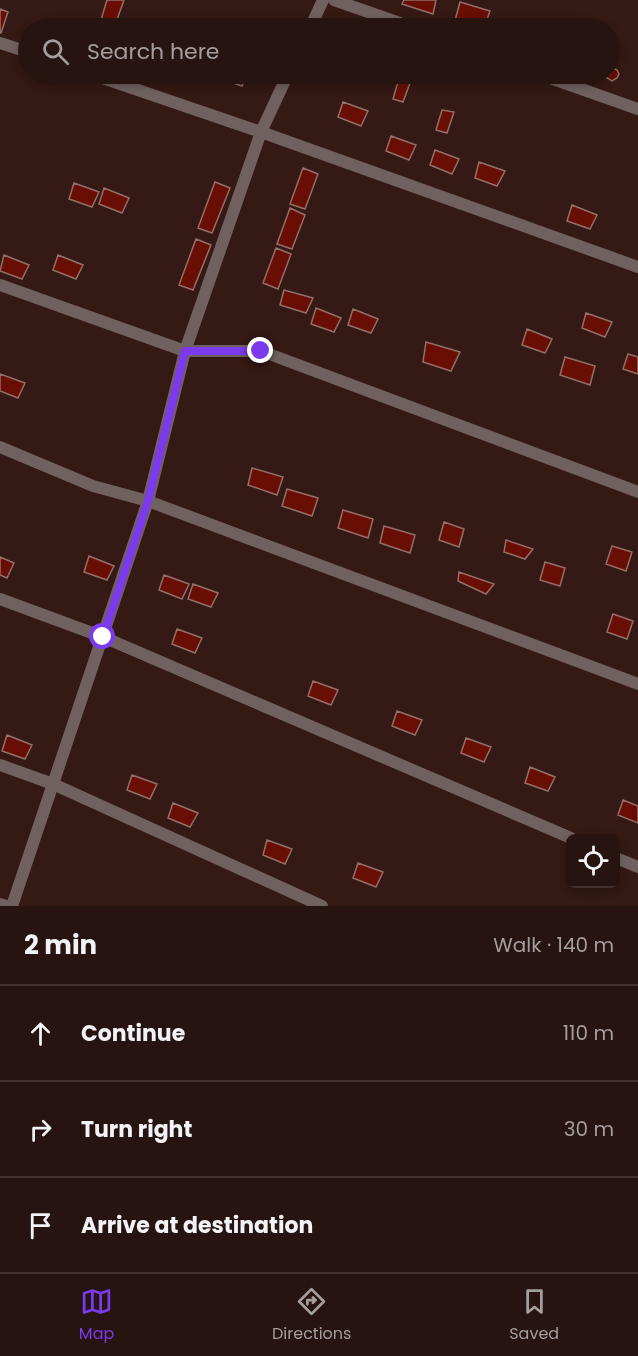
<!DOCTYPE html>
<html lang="en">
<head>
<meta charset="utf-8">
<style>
  body { margin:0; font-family:Poppins,sans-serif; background:#33201d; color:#f1f3f6 }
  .controls { position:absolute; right:18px; bottom:18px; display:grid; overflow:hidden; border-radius:9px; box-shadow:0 3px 9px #0003 }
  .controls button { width:54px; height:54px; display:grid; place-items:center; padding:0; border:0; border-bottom:2px solid #43322f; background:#27130f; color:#f1f3f6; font:30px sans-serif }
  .stop { position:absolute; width:18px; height:18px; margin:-14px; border:4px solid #7c3aed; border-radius:50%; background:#fff }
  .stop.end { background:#7c3aed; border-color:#fff; box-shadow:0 2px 6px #0008 }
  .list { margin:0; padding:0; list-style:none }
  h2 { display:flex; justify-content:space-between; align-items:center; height:78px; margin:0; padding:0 24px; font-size:26px }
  h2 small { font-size:20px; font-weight:400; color:#a49e9e }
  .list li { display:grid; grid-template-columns:39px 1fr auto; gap:18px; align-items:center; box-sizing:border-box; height:96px; padding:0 24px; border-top:2px solid #43322f }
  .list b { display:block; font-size:22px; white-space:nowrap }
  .list em { font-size:20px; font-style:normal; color:#a49e9e }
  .icon { flex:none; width:33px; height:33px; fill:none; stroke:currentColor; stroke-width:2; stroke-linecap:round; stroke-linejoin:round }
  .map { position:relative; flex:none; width:638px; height:906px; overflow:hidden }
  .search { position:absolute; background:#27130f; box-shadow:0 3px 9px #0003; left:18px; right:18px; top:18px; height:66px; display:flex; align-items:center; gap:15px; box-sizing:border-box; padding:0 21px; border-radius:33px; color:#a49e9e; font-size:22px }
  .sheet { height:366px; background:#27130f }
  nav { display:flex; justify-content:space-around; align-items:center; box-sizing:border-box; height:84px; border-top:2px solid #43322f; background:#27130f; font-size:16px; color:#a49e9e }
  nav a { display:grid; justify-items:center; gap:3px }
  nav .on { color:#7c3aed }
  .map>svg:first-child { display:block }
</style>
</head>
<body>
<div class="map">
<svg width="638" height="906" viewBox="0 0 638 906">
  <rect width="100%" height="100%" fill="#341914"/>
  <path fill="#690e04" stroke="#926f68" stroke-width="1.5" d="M107 0H124L114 28 100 23Z
    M404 0H436L433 14 402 4Z
    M460 2 490 11 484 28H453Z
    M0 9 8 12 1 33H0Z
    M509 19 539 27 507 28Z
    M611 67 617 70 619 74 617 78 612 81 607 78 605 74H610V68Z
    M221 74H248L242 86 219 78Z
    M380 74 413 75 403 102 393 99 398 82 379 75Z
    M343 102 368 111 361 126 338 117Z
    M442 110 454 112 447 133 436 130Z
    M391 136 416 145 409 160 386 151Z
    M435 150 459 159 452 174 430 165Z
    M479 162 505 171 497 186 475 178Z
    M303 168 318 174 305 209 290 204Z
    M215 182 230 188 212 233 198 228Z
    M74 183 99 192 92 207 69 199Z
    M104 188 129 198 122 213 99 204Z
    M572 205 597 215 590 229 567 221Z
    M290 208 305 215 292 249 277 244Z
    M196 239 211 245 193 290 179 285Z
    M276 248 291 254 278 289 263 283Z
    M4 255 29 265 22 279 0 271Z
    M58 255 83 265 76 279 53 270Z
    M284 290 313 298 306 313 280 305Z
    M316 308 341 318 334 332 311 324Z
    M353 309 378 319 371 333 348 325Z
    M586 313 612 322 605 337 582 328Z
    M527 329 552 339 545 353 522 345Z
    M426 342 460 352 451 371 423 362Z
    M628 354 638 357V374L623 369Z
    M565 357 595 366 590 385 560 375Z
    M0 374 25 383 18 398 0 391Z
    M252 468 283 477 277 495 248 485Z
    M287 489 318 498 312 516 282 506Z
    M343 510 373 519 368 538 338 528Z
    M444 522 464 529 459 547 439 540Z
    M384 526 415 535 410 553 380 543Z
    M506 540 533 549 525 559 504 552Z
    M612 546 632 552 626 571 606 564Z
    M89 556 114 566 107 580 84 572Z
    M0 557 14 563 7 578 0 575Z
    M545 562 565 568 560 586 540 580Z
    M459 572 494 584 486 594 458 581Z
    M164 575 189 584 182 599 159 590Z
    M193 584 218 593 211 607 188 599Z
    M613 614 633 621 627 639 607 632Z
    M177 629 202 638 195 653 172 644Z
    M313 681 338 690 331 705 308 696Z
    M397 711 422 720 415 735 392 726Z
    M7 735 32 745 25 759 2 751Z
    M466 738 491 747 484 762 461 753Z
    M530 767 555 777 548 791 525 783Z
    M132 775 157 784 150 799 127 790Z
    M623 800 638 806V823L618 815Z
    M173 803 198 813 190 827 168 818Z
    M267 840 292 849 285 864 263 855Z
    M358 863 383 872 376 887 353 878Z"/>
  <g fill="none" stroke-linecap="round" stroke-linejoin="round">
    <path stroke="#70615e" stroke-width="12" d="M334 0 414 28
      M310 28 323 0
      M0 43 28 52
      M91 74 261 132 638 267
      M539 74 638 109
      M0 285 185 351H261L638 492
      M0 447 93 486 148 501 638 684
      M0 599 103 637 571 838
      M0 765 53 784 322 906
      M616 858 638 867
      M0 904 6 906
      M12 906 148 501 185 351 261 132 288 74"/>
  </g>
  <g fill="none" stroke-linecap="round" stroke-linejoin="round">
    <path stroke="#7c3aed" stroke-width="8" d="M103 637 148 501 185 351H261"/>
  </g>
</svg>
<div class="controls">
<button><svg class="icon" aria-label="locate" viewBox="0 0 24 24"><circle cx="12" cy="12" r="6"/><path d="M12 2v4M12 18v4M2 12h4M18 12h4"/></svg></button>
</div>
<div class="stop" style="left:103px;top:637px"></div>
<div class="stop end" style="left:261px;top:351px"></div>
<div class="search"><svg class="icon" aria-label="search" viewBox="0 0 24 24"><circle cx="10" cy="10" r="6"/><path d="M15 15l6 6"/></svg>Search here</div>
</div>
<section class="sheet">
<h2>2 min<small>Walk · 140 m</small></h2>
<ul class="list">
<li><svg class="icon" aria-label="ahead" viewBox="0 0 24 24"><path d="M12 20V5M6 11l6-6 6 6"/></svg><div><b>Continue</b></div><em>110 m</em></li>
<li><svg class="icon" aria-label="right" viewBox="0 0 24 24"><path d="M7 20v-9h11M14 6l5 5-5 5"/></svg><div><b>Turn right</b></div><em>30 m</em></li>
<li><svg class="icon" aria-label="arrive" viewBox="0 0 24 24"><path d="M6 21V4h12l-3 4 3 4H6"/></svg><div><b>Arrive at destination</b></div></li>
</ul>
</section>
<nav>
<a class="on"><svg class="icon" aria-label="map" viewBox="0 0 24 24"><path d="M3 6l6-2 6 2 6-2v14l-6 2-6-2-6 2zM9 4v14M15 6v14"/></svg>Map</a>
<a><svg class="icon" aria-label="directions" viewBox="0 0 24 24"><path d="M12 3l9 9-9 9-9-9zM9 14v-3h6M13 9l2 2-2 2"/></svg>Directions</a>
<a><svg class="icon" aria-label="saved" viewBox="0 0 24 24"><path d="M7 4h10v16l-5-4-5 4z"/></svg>Saved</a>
</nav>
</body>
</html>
